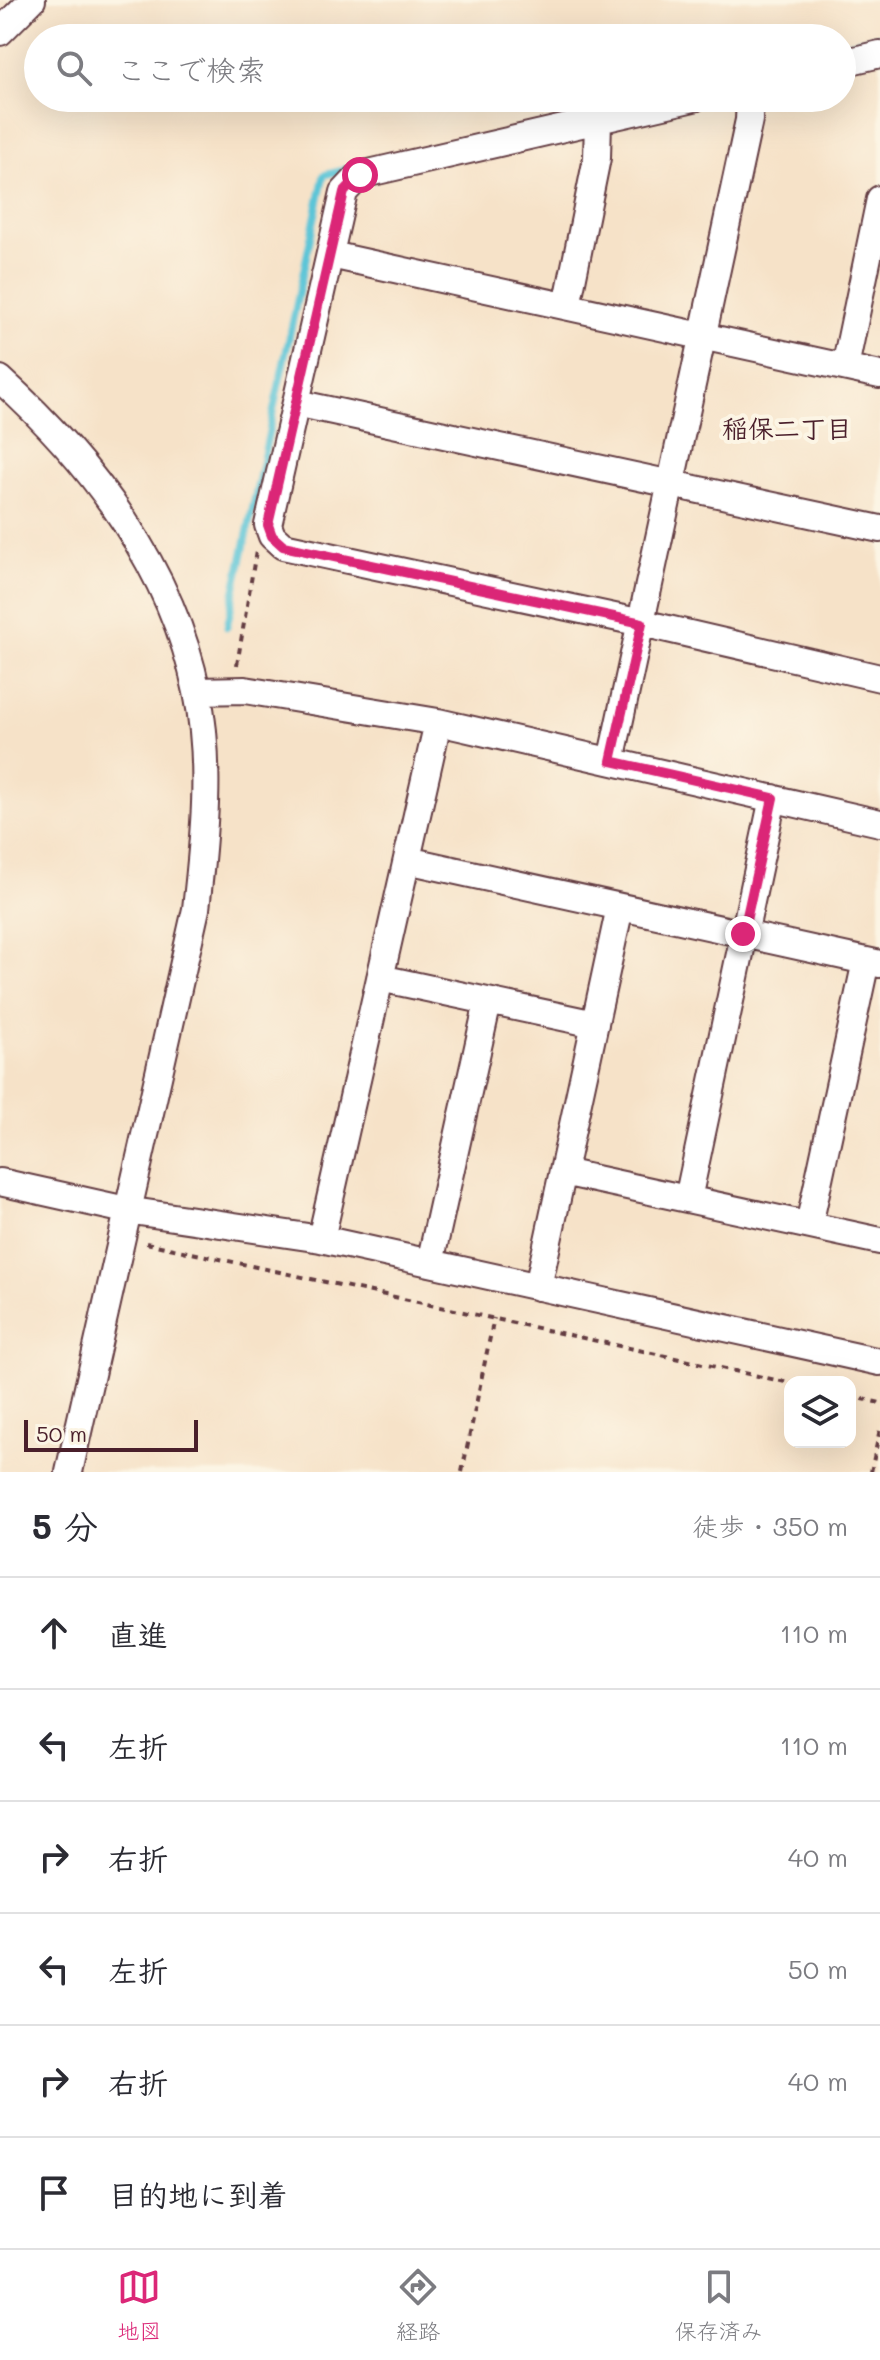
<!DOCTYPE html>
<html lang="ja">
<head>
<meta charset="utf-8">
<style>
  body { margin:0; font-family:Mali,"Klee One",sans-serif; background:#f2f2f3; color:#2b2b33 }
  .controls { position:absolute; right:24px; bottom:24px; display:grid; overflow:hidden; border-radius:16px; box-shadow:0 8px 32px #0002 }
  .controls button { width:72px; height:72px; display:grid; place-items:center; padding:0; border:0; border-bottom:2px solid #e1e1e2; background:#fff; color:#2b2b33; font:40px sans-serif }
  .scale { position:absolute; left:24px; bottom:20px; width:174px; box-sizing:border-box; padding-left:8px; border:4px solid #4a1f2b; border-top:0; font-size:22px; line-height:28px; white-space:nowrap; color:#4a1f2b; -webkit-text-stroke:6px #fcf5e5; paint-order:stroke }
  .stop { position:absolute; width:24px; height:24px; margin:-18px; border:6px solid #db2777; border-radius:50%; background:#fff }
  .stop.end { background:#db2777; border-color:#fff; box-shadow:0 2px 8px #0008 }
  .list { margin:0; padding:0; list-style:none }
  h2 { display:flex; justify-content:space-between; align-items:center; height:104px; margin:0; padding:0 32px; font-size:34px }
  h2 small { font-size:26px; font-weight:400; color:#7c7c81 }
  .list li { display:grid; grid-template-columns:52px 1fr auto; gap:24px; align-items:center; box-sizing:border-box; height:112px; padding:0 32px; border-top:2px solid #e1e1e2 }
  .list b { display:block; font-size:30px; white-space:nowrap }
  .list em { font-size:26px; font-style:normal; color:#7c7c81 }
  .icon { flex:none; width:44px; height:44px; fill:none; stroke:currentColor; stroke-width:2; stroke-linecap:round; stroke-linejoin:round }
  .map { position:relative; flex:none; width:880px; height:1472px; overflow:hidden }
  .search { position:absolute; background:#fff; box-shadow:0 8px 32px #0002; left:24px; right:24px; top:24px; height:88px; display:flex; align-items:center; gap:20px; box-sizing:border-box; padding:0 28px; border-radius:44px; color:#7c7c81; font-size:30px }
  .sheet { height:776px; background:#fff }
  nav { display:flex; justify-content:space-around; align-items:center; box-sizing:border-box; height:112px; border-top:2px solid #e1e1e2; background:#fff; font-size:22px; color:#7c7c81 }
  nav a { display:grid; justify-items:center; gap:4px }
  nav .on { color:#db2777 }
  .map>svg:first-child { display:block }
</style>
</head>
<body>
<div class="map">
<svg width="880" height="1472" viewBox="0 0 880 1472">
  <rect width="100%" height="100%" fill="#fcf5e5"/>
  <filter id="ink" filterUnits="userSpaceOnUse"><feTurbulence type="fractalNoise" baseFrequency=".0125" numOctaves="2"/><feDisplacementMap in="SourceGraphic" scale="16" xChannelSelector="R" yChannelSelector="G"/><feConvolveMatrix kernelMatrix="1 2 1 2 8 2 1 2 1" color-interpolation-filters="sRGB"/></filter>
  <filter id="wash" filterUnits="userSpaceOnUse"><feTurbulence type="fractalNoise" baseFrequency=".006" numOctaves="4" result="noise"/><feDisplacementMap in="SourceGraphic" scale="32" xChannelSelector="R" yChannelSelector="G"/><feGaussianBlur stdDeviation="1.8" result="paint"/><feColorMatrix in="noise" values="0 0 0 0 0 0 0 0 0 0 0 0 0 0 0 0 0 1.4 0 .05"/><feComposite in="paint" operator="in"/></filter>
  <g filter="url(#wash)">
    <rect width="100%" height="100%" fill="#f6e2c8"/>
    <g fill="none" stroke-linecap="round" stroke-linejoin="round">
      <path stroke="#5bc5d7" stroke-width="7" d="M842 45 880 36
        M569 114 631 98
        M227 627 324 175 355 167"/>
    </g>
  </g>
  <g filter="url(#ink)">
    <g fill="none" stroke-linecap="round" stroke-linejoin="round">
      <g stroke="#643c43" stroke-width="30">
        <path id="minor" d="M0 32 32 0
          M842 63 880 54
          M694 98 360 175 344 192 268 525 272 536 283 546 642 623 880 678
          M331 255 880 375
          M567 306 597 158 598 121
          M845 367 880 199
          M0 379C91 461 172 568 197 692 212 763 204 837 196 909L69 1472
          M296 403 880 529
          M197 691 245 690 438 722 880 823
          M611 761 749 120 750 98
          M407 860 880 964
          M380 978 595 1024
          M563 1172 880 1241
          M0 1182 126 1210 321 1239 880 1362
          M688 1199 773 798
          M809 1225 866 961
          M321 1239 438 722
          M430 1263 488 1002
          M538 1287 620 907"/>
      </g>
      <path stroke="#643c43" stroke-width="4" stroke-dasharray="6 6" stroke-linecap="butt" d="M237 665 256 551
        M146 1243 790 1383
        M850 1396 880 1403
        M462 1472 494 1318
        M871 1472 880 1429"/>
      <use href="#minor" stroke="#fff" stroke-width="26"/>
    </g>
  </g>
  <g fill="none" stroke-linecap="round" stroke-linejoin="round" filter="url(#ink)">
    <path stroke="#db2777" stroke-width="10" d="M360 175 344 192 268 525 272 536 283 546 642 623 611 761 773 798 743 934"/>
  </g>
  <g text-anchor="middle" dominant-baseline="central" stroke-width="8" stroke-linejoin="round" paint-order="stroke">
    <g font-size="26" font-weight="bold" fill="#4a1f2b" stroke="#fcf5e5">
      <text x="787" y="428">稲保二丁目</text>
    </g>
  </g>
</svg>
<div class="controls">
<button><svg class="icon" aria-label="layers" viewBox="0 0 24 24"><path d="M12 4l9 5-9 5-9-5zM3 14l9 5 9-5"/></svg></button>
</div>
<div class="scale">50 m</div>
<div class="stop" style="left:360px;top:175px"></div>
<div class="stop end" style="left:743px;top:934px"></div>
<div class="search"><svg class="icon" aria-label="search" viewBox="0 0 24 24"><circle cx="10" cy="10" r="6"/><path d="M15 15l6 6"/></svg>ここで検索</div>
</div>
<section class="sheet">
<h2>5 分<small>徒歩 · 350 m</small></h2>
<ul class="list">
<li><svg class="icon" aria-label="ahead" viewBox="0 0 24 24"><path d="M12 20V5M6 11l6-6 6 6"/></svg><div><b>直進</b></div><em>110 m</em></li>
<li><svg class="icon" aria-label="left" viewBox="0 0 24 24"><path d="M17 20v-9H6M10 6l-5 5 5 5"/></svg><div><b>左折</b></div><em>110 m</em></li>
<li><svg class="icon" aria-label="right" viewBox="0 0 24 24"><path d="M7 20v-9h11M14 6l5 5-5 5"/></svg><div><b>右折</b></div><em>40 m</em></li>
<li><svg class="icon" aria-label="left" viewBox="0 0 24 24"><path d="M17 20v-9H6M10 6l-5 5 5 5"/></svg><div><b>左折</b></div><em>50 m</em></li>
<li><svg class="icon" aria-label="right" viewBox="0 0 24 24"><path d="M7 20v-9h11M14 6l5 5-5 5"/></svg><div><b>右折</b></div><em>40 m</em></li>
<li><svg class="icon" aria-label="arrive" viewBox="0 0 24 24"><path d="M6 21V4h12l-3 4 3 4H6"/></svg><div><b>目的地に到着</b></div></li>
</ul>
</section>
<nav>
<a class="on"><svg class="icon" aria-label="map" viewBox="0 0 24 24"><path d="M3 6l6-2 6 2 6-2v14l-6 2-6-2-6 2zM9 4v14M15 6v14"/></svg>地図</a>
<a><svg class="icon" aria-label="directions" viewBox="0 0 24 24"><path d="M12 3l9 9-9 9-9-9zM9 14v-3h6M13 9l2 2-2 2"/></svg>経路</a>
<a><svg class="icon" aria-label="saved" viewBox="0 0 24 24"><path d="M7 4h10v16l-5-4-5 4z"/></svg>保存済み</a>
</nav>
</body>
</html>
